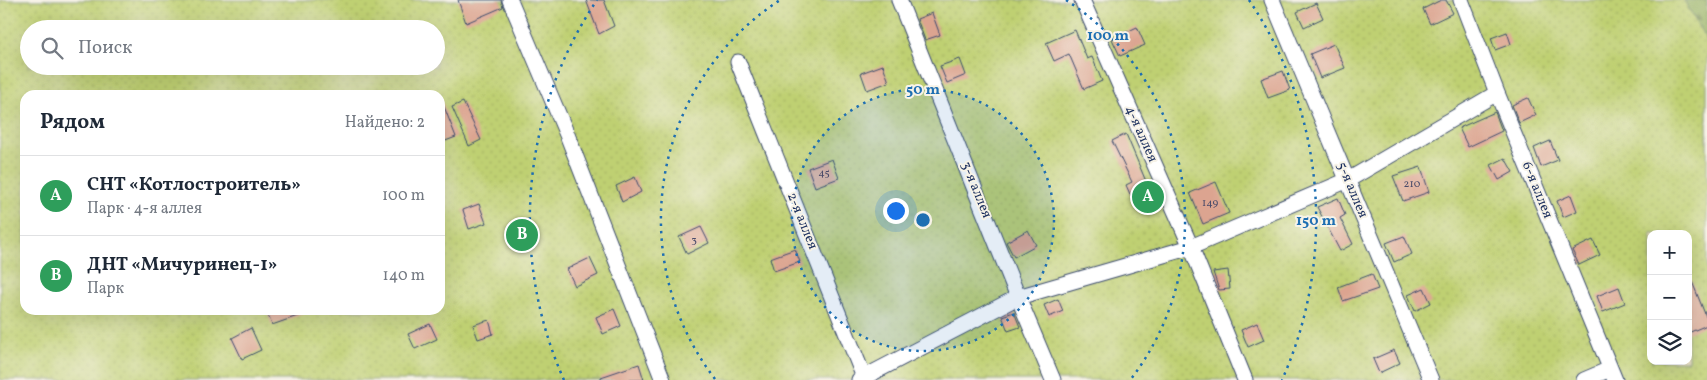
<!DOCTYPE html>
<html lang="ru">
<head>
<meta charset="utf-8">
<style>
  body { margin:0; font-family:Vollkorn,serif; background:#f2f2f3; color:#1f2937 }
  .controls { position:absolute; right:15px; bottom:15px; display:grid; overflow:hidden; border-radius:10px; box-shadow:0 5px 20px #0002 }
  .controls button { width:45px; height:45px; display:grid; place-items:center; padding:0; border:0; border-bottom:1px solid #e0e1e3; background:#fff; color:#1f2937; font:25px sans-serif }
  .you { position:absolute; left:895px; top:210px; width:18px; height:18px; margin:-12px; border:4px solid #fff; border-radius:50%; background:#1a73e8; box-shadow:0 0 0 8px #1a73e833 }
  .badge { display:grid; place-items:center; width:32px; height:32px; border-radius:50%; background:#db2777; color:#fff; font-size:16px; font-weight:700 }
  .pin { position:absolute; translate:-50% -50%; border:2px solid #fff; box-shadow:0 1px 5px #0006 }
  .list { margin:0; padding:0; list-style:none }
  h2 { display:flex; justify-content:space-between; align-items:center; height:65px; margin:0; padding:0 20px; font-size:21px }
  h2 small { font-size:16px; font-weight:400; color:#747a83 }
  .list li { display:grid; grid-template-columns:32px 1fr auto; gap:15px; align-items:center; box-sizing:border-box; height:80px; padding:0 20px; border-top:1px solid #e0e1e3 }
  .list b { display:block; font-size:19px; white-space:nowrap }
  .list p { margin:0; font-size:16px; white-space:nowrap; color:#747a83 }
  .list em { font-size:16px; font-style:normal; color:#747a83 }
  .icon { flex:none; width:28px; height:28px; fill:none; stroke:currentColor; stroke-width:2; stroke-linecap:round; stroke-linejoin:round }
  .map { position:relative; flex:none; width:1707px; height:380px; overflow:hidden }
  .search { position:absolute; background:#fff; box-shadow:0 5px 20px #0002; left:20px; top:20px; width:425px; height:55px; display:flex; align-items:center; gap:12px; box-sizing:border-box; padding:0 18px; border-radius:28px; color:#747a83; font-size:19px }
  .panel { position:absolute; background:#fff; box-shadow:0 5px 20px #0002; left:20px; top:90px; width:425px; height:225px; border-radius:15px }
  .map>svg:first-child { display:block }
</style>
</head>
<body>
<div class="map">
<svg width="1707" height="380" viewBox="0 0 1707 380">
  <defs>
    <pattern id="grass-dots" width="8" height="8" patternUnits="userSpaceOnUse" patternTransform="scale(1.25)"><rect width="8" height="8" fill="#bfd072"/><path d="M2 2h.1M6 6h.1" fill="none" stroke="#a4b365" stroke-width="1.8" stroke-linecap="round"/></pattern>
    <pattern id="forest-firs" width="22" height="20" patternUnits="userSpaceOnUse" patternTransform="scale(1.25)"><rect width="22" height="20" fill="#97b264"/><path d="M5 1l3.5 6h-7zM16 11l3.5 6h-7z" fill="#7a9156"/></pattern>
  </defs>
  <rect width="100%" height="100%" fill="#f7f3e8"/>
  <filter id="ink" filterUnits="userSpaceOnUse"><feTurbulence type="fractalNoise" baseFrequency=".02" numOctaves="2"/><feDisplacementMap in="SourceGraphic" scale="10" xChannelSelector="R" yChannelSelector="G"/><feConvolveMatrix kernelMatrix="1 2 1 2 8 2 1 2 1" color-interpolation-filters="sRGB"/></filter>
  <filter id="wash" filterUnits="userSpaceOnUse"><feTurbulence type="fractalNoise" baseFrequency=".0096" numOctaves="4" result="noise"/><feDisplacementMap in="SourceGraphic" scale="20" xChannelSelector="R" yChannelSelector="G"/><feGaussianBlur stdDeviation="1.12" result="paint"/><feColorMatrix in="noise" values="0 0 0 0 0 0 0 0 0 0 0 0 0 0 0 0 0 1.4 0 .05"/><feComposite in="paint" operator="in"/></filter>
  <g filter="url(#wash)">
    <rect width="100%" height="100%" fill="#ece1c1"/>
    <path fill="url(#grass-dots)" stroke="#6d8068" fill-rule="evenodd" d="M0 0H1684L1707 41V380H0ZM29 29H436V66H29ZM25 95H440V310H25ZM1651 234H1688V361H1651Z"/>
    <path fill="url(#forest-firs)" stroke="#597061" d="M1684 0H1707V41Z"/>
    <g id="blocks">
      <path fill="#dca490" d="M458 0H501L503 7 466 23Z
        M586 0H604L614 26 599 34Z
        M1441 0H1446L1453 13 1430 24 1423 9Z
        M1316 3 1323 18 1304 27 1297 12Z
        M932 13 940 35 925 40 917 19Z
        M1137 27 1145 45 1120 56 1112 39Z
        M1075 30 1087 59 1092 57 1102 81 1084 89 1069 54 1054 61 1046 43Z
        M1507 32 1511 44 1495 50 1491 38Z
        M1334 44 1345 68 1320 78 1310 54Z
        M960 59 966 75 947 83 940 66Z
        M883 65 889 82 867 90 861 73Z
        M1283 71 1290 90 1268 98 1261 79Z
        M1528 98 1536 115 1519 123 1512 105Z
        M440 99H441L456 137 440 143Z
        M463 102 481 140 469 146 452 107Z
        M1495 112 1502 131 1468 147 1459 128Z
        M1126 134 1153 198 1142 203 1139 198 1133 201 1126 185 1132 182 1112 141Z
        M1550 141 1558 160 1541 167 1534 148Z
        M1505 158 1513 172 1499 180 1491 165Z
        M832 159 839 178 815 187 808 168Z
        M1421 167 1429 192 1403 201 1393 176Z
        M635 177 641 192 622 202 616 186Z
        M1216 182 1229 213 1203 224 1190 193Z
        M1571 195 1577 211 1563 217 1557 201Z
        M1338 198 1345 215 1340 218 1353 244 1340 251 1317 207Z
        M479 204 486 223 469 229 463 210Z
        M701 227 709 243 687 254 679 237Z
        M1028 230 1036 245 1014 257 1006 242Z
        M1404 236 1412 254 1394 262 1386 243Z
        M1593 240 1600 255 1579 265 1572 250Z
        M795 249 800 262 774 271 770 258Z
        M590 258 598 275 575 286 567 269Z
        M1228 270 1230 289 1219 290 1213 272Z
        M1372 274 1378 289 1343 301 1338 287Z
        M1689 274 1707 319V325L1688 333Z
        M1619 287 1625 303 1603 312 1597 296Z
        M1424 288 1431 303 1415 311 1408 295Z
        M1058 299 1063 311 1049 317 1044 305Z
        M614 309 621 326 603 334 596 317Z
        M266 310H309V312L272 325Z
        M1014 312 1020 327 1008 331 1002 316Z
        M489 320 493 334 478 339 473 325Z
        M1257 323 1264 340 1248 347 1241 330Z
        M430 324 437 339 415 349 408 334Z
        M251 328 261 350 242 359 232 338Z
        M1394 350 1400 363 1379 373 1373 359Z
        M639 364 644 380H601V377Z"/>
    </g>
  </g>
  <g filter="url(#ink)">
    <use href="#blocks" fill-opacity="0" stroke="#3a4a6d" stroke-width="1"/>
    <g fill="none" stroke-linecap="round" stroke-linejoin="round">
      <g stroke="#3a4a6d" stroke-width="17">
        <path id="minor" d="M510 0 568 137 663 380
          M899 0 1018 297 1053 380
          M1082 0 1191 247 1245 380
          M1272 0 1431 380
          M1461 0 1497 93 1615 380
          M738 62 865 380
          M859 380 1018 297 1191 247 1348 180 1497 93
          M1584 380 1610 369"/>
      </g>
      <use href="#minor" stroke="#fff" stroke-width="15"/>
    </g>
  </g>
  <circle cx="923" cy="220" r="131" fill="#1f6fb2" fill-opacity=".12"/>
  <g fill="none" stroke="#1f6fb2" stroke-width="2.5" stroke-dasharray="2.5 5">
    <circle cx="923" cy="220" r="131"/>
    <path d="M715 379A262 262 0 0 1 780 0M1066 0A262 262 0 0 1 1131 379"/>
    <path d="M564 380A393 393 0 0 1 597 0M1249 0A393 393 0 0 1 1282 380"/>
  </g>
  <g text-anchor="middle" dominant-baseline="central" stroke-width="4" stroke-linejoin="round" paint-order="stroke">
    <g font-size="11" fill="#4b4c6a">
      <text x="824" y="173">45</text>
      <text x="1412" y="184">210</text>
      <text x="1210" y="203">149</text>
      <text x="694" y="240">3</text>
    </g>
    <g font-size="14" fill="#1b2f5e" stroke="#f7f3e8">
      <text transform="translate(1141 134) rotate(66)">4-я аллея</text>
      <text transform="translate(976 190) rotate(68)">3-я аллея</text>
      <text transform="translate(1352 190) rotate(67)">5-я аллея</text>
      <text transform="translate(1537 190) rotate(68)">6-я аллея</text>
      <text transform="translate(802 221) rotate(68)">2-я аллея</text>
    </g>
  </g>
  <circle cx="923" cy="220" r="8" fill="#1f6fb2" stroke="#f7f3e8" stroke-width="2.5"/>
  <g font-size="15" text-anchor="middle" font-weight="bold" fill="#1f6fb2" stroke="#f7f3e8" stroke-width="4" stroke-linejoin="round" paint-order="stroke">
    <text x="1108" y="40">100 m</text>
    <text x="923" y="94">50 m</text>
    <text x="1316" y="225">150 m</text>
  </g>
</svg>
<div class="controls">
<button>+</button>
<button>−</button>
<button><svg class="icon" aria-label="layers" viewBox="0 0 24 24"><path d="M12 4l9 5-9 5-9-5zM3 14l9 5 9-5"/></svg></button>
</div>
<div class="you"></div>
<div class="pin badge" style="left:1148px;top:197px;background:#2e9e5b">A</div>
<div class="pin badge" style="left:522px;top:235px;background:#2e9e5b">B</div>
<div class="search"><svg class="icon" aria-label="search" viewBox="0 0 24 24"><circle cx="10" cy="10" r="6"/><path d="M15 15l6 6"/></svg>Поиск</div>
<section class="panel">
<h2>Рядом<small>Найдено: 2</small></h2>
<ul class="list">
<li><span class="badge" style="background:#2e9e5b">A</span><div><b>СНТ «Котлостроитель»</b><p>Парк · 4-я аллея</p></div><em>100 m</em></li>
<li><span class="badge" style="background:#2e9e5b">B</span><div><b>ДНТ «Мичуринец-1»</b><p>Парк</p></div><em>140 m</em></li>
</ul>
</section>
</div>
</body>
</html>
